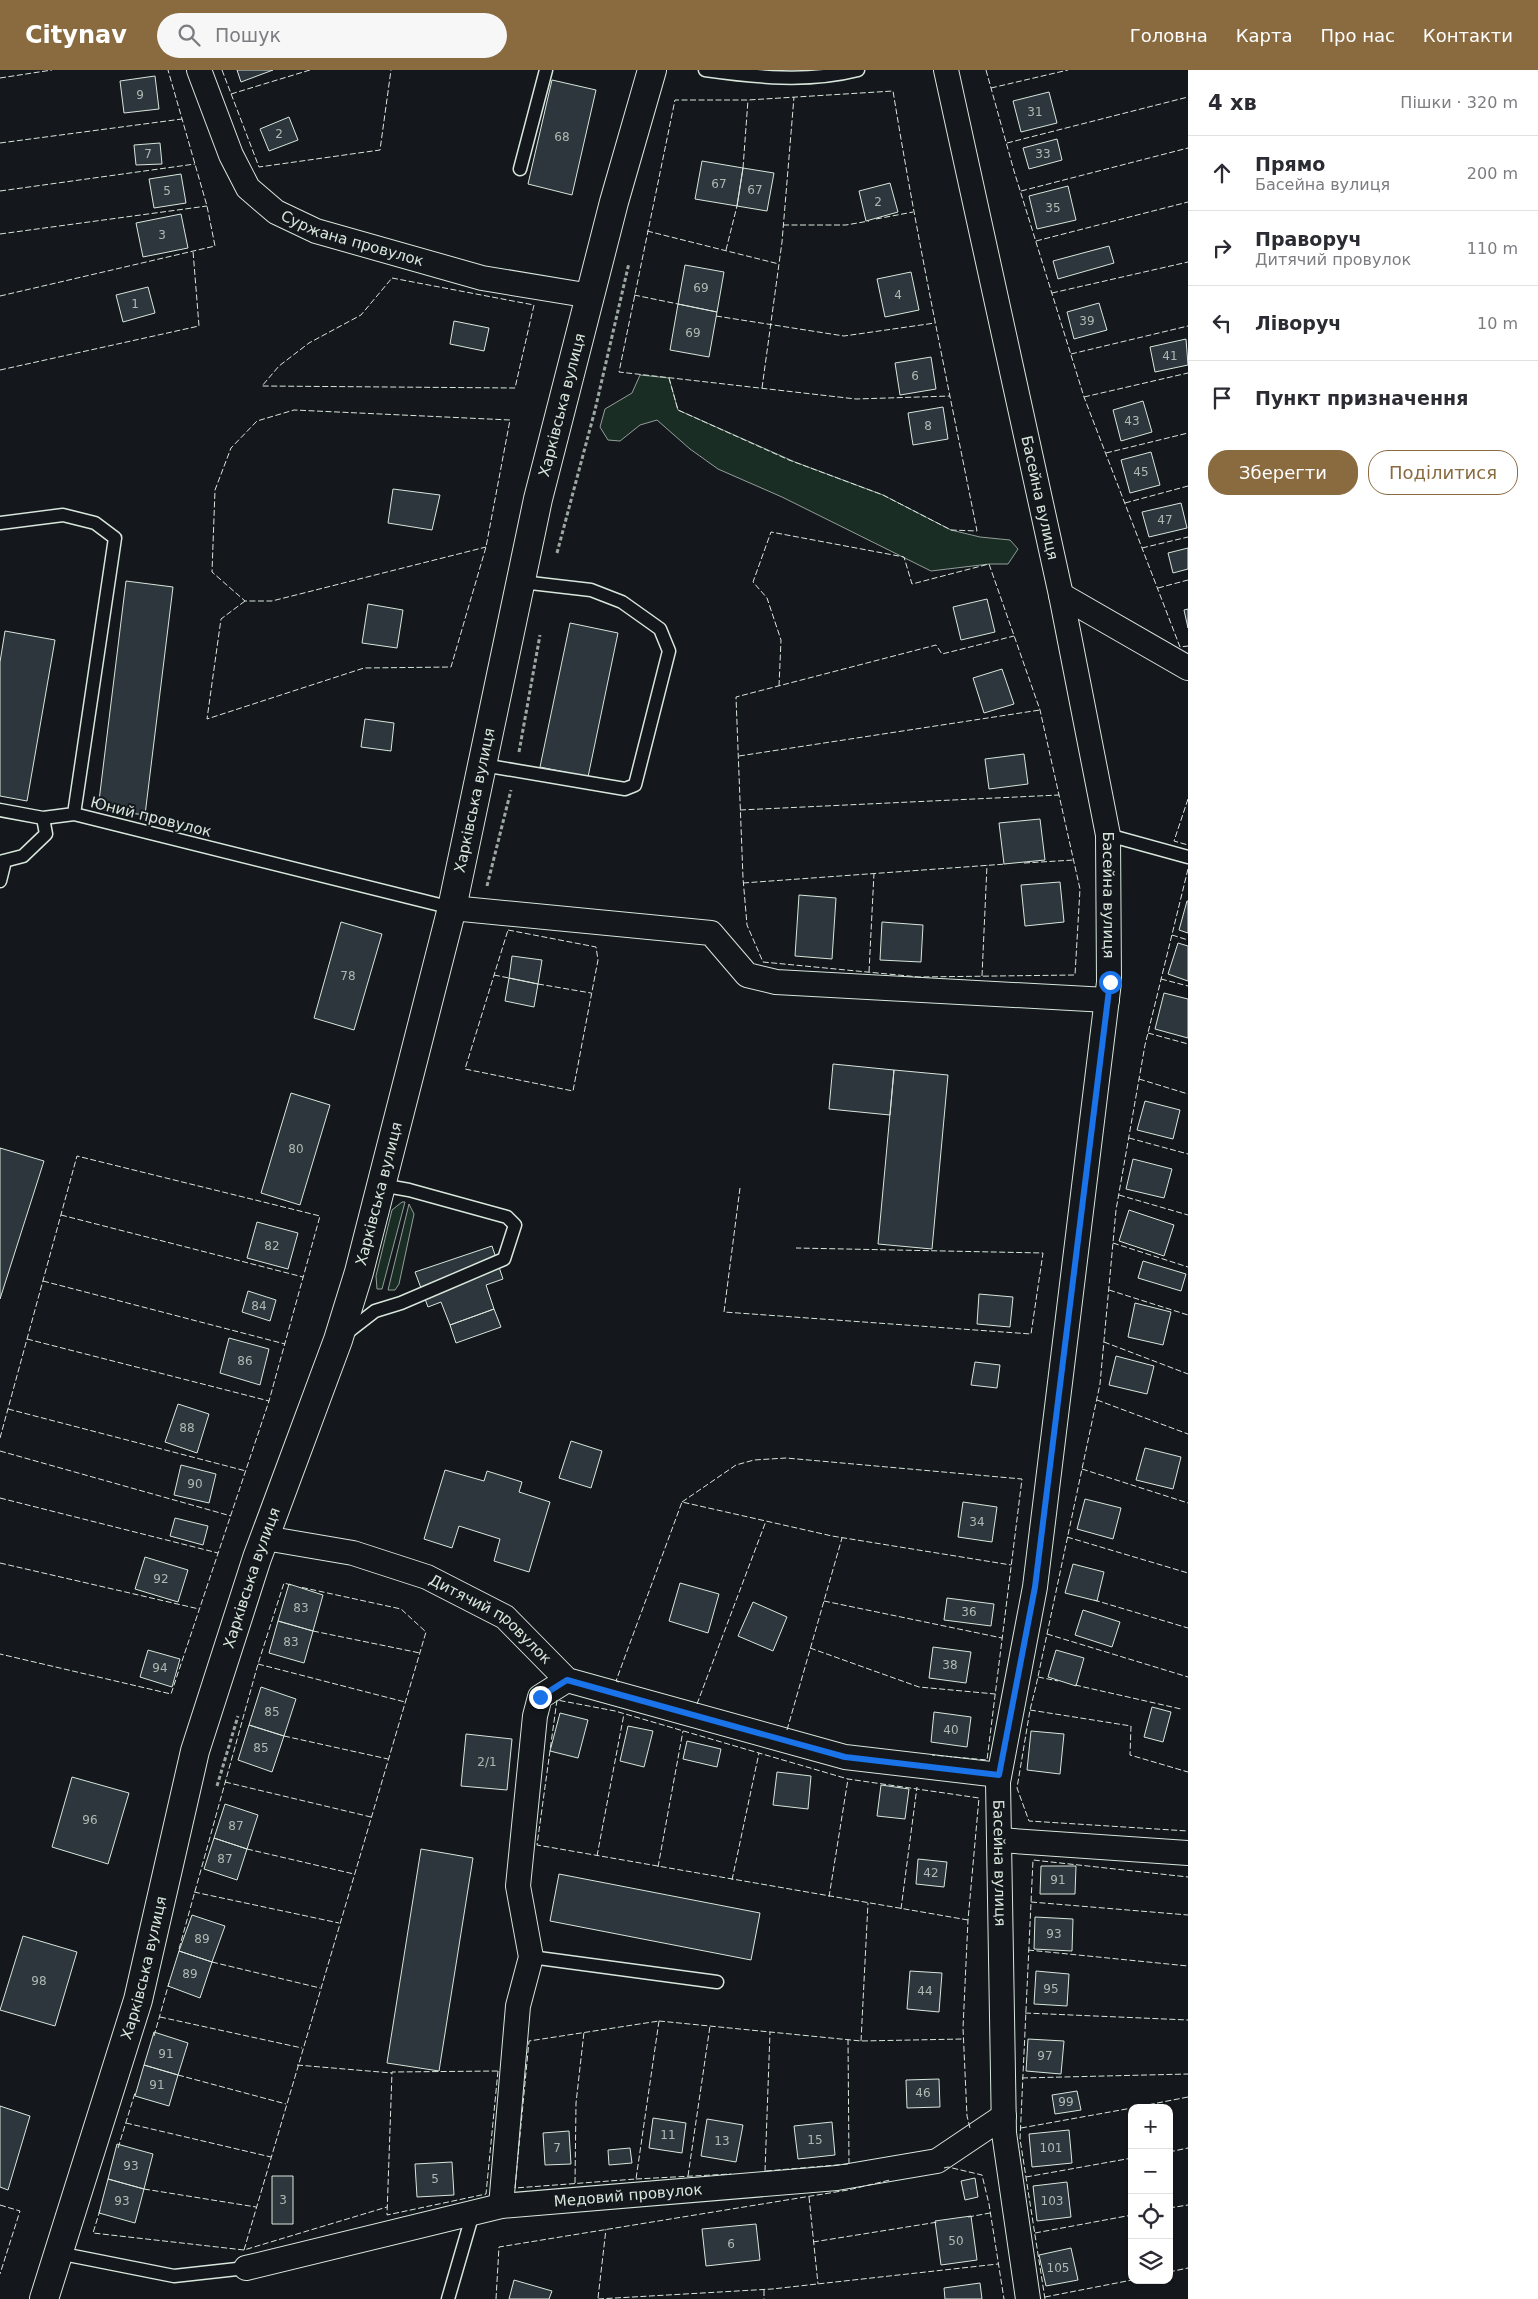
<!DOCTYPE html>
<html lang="uk">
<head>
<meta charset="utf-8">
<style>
  body { margin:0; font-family:"DejaVu Sans",sans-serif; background:#f7f7f7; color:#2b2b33 }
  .controls { position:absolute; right:15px; bottom:15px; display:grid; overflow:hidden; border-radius:10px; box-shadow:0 1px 4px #0004 }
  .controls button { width:45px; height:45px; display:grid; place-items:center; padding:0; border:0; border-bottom:1px solid #e1e1e2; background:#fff; color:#2b2b33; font:25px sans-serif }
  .stop { position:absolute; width:15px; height:15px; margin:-11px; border:4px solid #1a73e8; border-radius:50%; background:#fff }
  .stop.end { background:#1a73e8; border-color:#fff; box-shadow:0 1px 5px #0008 }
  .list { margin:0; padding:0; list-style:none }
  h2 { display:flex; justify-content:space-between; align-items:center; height:65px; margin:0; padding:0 20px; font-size:21px }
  h2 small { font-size:16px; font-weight:400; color:#7c7c81 }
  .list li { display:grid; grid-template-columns:32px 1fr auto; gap:15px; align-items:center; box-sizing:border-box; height:75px; padding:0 20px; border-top:1px solid #e1e1e2 }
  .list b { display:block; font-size:19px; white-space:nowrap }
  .list p { margin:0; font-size:16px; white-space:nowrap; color:#7c7c81 }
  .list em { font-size:16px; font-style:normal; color:#7c7c81 }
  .actions { display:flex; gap:10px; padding:15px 20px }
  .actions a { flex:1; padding:11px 0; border:1px solid #8a6a3f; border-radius:20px; text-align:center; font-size:18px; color:#8a6a3f }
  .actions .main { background:#8a6a3f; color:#fff }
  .icon { flex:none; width:28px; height:28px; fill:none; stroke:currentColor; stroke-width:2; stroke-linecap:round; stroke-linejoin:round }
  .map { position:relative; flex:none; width:1188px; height:2229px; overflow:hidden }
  header { display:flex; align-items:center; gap:30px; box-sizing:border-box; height:70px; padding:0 25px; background:#8a6a3f; color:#fff }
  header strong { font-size:24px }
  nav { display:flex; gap:28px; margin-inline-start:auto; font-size:18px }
  .search { width:350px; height:45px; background:#f7f7f7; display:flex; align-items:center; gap:12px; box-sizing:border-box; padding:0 18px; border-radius:28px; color:#7c7c81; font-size:19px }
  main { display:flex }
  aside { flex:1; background:#fff }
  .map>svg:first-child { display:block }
</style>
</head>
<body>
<header>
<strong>Citynav</strong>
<div class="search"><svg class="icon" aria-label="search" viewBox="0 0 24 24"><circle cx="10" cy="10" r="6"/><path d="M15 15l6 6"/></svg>Пошук</div>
<nav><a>Головна</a><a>Карта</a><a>Про нас</a><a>Контакти</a></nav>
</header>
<main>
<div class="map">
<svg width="1188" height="2229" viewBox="0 0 1188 2229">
  <rect width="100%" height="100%" fill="#14181c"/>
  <path fill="#1a2d24" stroke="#939e99" d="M640 305 669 308 678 340 795 392 883 425 951 460 980 467 1010 470 1018 479 1008 494H989L931 501 782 427 718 399 690 379 657 350 640 355 620 371 608 370 600 357 605 339 632 323Z
    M402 1132H405L382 1219H377L376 1206 392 1140Z
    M409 1134 414 1144 399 1214 395 1220H388Z"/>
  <path fill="#2c363c" stroke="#d8e6dc" d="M237 0H273L241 12Z
    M155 6 159 39 124 43 120 11Z
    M552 10 596 20 572 125 528 114Z
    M1049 22 1057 53 1021 62 1013 31Z
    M289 47 298 70 269 81 260 59Z
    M1057 69 1062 90 1029 99 1023 78Z
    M160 73 162 94 136 95 134 75Z
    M702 91 743 98 737 136 695 129Z
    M743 98 774 103 767 141 737 136Z
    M181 104 186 133 154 138 149 109Z
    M890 113 898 142 866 151 859 121Z
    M1068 116 1076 150 1037 159 1029 126Z
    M181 144 188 178 143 187 136 153Z
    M1109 176 1114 193 1058 209 1053 191Z
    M685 195 724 202 717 242 678 234Z
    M911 202 919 240 885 247 877 209Z
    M148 217 155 243 123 252 116 225Z
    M1099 233 1107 260 1074 269 1067 242Z
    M678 234 717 242 709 287 670 280Z
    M454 251 489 258 484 281 450 274Z
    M1186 269 1188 295 1155 302 1150 277Z
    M931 287 936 319 900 325 895 293Z
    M1143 331 1152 362 1121 371 1113 340Z
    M943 337 948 369 913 375 908 343Z
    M1151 382 1160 415 1130 423 1121 390Z
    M393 419 440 425 432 460 388 453Z
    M1181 433 1187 458 1149 467 1142 442Z
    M1188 478V499L1173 503 1168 483Z
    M126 511 173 517 145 745 98 739Z
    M987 529 995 562 961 570 953 537Z
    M368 534 403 540 397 578 362 573Z
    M1188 539V558L1184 540Z
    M570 553 618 563 588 707 540 697Z
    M5 561 55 570 27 731 0 726V592Z
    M1002 599 1014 634 984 643 973 608Z
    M365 649 394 653 391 681 361 677Z
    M1024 684 1028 714 989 719 985 689Z
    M1040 749 1045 790 1004 794 999 753Z
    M1060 812 1064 852 1025 856 1021 815Z
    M799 825 836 828 832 889 795 886Z
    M1187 831H1188V863L1179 860Z
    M341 852 382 864 354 960 314 948Z
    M882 852 923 855 921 892 880 890Z
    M1178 873 1188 876V911L1168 904Z
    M512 886 542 890 538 914 509 908Z
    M509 908 538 914 534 937 505 931Z
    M1164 923 1188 929V968L1155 959Z
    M833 994 894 1000 890 1045 829 1039Z
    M894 1000 948 1005 932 1179 878 1174Z
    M291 1023 330 1035 300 1135 261 1123Z
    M1145 1031 1180 1040 1173 1069 1137 1060Z
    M0 1078 44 1091 0 1229Z
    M1133 1089 1172 1099 1164 1128 1126 1119Z
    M1129 1140 1174 1155 1164 1186 1119 1171Z
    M257 1152 298 1163 288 1199 247 1188Z
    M492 1176 503 1209 486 1215 494 1239 450 1255 441 1232 428 1237 415 1202Z
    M1143 1191 1186 1204 1181 1221 1138 1208Z
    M248 1221 276 1230 270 1251 242 1242Z
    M979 1224 1013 1227 1010 1257 977 1254Z
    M1135 1233 1171 1242 1163 1275 1128 1267Z
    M494 1239 501 1257 456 1273 450 1255Z
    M229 1268 269 1279 260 1315 220 1303Z
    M1116 1286 1154 1296 1147 1324 1109 1315Z
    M975 1292 1000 1295 997 1318 971 1315Z
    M178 1334 209 1344 197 1383 165 1372Z
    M571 1371 602 1381 591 1418 559 1408Z
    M1145 1378 1181 1387 1173 1419 1136 1410Z
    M181 1395 216 1404 209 1433 174 1425Z
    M445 1400 484 1411 487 1401 522 1412 519 1422 550 1432 529 1502 494 1491 500 1469 459 1456 452 1478 424 1469Z
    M1085 1429 1121 1438 1113 1469 1077 1459Z
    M963 1432 997 1437 992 1472 958 1467Z
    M175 1448 208 1456 203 1475 170 1466Z
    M145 1487 188 1500 178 1532 135 1519Z
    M1073 1494 1104 1502 1097 1531 1065 1523Z
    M680 1513 719 1524 708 1563 669 1551Z
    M289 1514 323 1525 313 1561 278 1551Z
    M947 1528 994 1534 991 1556 944 1550Z
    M753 1532 787 1547 773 1581 738 1566Z
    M1083 1540 1120 1552 1112 1577 1075 1565Z
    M278 1551 313 1561 304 1593 269 1583Z
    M933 1577 971 1582 966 1613 929 1608Z
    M148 1580 180 1589 172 1617 140 1607Z
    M1056 1580 1084 1588 1076 1616 1048 1607Z
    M261 1617 296 1629 284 1666 249 1655Z
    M1152 1637 1171 1642 1163 1672 1144 1667Z
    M934 1642 971 1647 967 1677 931 1672Z
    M560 1643 588 1650 578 1688 550 1681Z
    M249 1655 284 1666 272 1702 238 1690Z
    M628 1656 653 1661 644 1697 620 1691Z
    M1031 1661 1064 1664 1060 1704 1027 1700Z
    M466 1664 512 1669 507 1720 461 1716Z
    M687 1671 721 1679 717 1697 683 1689Z
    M777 1702 811 1706 808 1739 773 1735Z
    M72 1707 129 1723 108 1794 52 1777Z
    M881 1715 909 1719 905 1749 877 1746Z
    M225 1734 258 1745 247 1779 214 1768Z
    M214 1768 247 1779 237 1810 204 1799Z
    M421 1779 473 1788 439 2001 387 1993Z
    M918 1789 947 1792 944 1817 916 1814Z
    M1041 1796H1076L1075 1824H1040Z
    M559 1804 760 1843 751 1890 550 1851Z
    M192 1845 225 1856 212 1892 179 1881Z
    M1035 1847 1073 1849 1072 1881 1034 1879Z
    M23 1866 77 1882 55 1956 0 1940Z
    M179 1881 212 1892 200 1928 168 1916Z
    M910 1901 942 1903 939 1942 907 1939Z
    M1036 1901 1069 1904 1067 1936 1034 1934Z
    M154 1962 188 1973 178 2005 144 1995Z
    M1028 1969 1064 1971 1061 2004 1026 2001Z
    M144 1995 178 2005 169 2036 135 2026Z
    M939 2009 940 2037 907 2038 906 2010Z
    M1077 2021 1081 2040 1055 2044 1052 2025Z
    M0 2036 30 2046 8 2120 0 2117Z
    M653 2048 686 2053 682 2083 649 2078Z
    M707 2049 743 2055 736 2092 701 2086Z
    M832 2052 835 2085 798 2089 794 2056Z
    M1069 2060 1072 2093 1032 2097 1029 2064Z
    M569 2061 571 2094 545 2095 543 2063Z
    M117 2074 153 2084 144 2119 108 2109Z
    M630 2078 632 2093 609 2095 608 2080Z
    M452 2092 454 2125 417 2127 415 2094Z
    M272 2106H293V2154H272Z
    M975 2108 978 2127 965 2130 961 2111Z
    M108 2109 144 2119 135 2153 99 2143Z
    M1067 2112 1071 2147 1037 2151 1033 2116Z
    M971 2146 977 2190 941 2195 935 2151Z
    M756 2154 760 2190 706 2196 702 2159Z
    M1071 2178 1078 2210 1046 2216 1039 2185Z
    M514 2210 552 2221 549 2229H509Z
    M980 2213 982 2229H945L944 2218Z"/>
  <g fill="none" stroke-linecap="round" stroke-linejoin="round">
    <g stroke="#d8e6dc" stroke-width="15">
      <path id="lane" d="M705 0C755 7 807 13 858 0
        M520 99 546 0
        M0 453 63 445 95 453 115 468 74 744 452 838
        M483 695 625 719 635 715 669 581 660 559 622 532 591 520 522 512
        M0 740 43 748 74 744
        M1108 765 1188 787
        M0 792 23 786 46 764 43 748
        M0 811 5 791
        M344 1265 375 1241 401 1233 504 1189 515 1155 507 1147 409 1120 381 1115
        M531 1887 717 1912
        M58 2183 174 2206 246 2198
        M448 2229 473 2143"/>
    </g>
    <g stroke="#d8e6dc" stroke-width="26">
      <g id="street">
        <path id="s1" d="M199 0 231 85 248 118 276 142 316 161 482 208 591 226"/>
        <path id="s2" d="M946 0 1061 525 1108 765 1109 912 1035 1517 998 1712 1004 2063 1028 2229"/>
        <path d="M1061 525 1188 598"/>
        <path d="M452 838 711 863 747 905 776 912 1107 930"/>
        <path id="s3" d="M265 1468 353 1483 427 1507 505 1547 567 1610 845 1687 999 1705"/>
        <path d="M999 1770 1188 1783"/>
        <path d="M501 2136 518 1936 531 1887 518 1816 535 1646 540 1627 567 1610"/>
        <path id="s4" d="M246 2198 501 2136 837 2108 937 2091 1004 2046"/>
      </g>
    </g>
    <g stroke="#d8e6dc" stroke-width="30">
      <g id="primary">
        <path id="s5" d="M44 2229 138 1930 195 1681 257 1488 338 1270 359 1202 452 838 538 429 614 132 652 0"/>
      </g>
    </g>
    <path stroke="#9da8a2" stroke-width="3" stroke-dasharray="4 2.5" stroke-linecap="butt" d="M557 483 595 340 629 193
      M519 682 540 565
      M487 816 511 720
      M217 1716 238 1646"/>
    <use href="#lane" stroke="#14181c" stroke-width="12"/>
    <use href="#street" stroke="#14181c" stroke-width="24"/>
    <use href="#primary" stroke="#14181c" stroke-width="28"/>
    <path stroke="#d8e6dc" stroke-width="1" stroke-dasharray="6 2.5" stroke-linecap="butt" d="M222 0 259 97 380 80 391 0
      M986 0 1014 101 1084 327 1180 577 1188 576
      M0 8 52 0
      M991 18 1068 0
      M231 24 310 0
      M0 73 182 49
      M1007 73 1188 27
      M743 98 748 30
      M0 121 195 94
      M1021 121 1188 78
      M876 149 913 142
      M783 155H846L869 151
      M647 161 779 194
      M0 164 207 136
      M1036 171 1188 132
      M726 180 737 136
      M392 208 534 235 515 318 262 316 279 296 309 273 361 245Z
      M1052 223 1188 192
      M634 225 678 234
      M0 226 215 176 207 136 168 0
      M716 246 844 266 935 253
      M1071 284 1188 256
      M0 300 199 256 193 181
      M669 308 678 340 789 390 883 425 951 460 977 461C948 315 917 169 893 21L748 30H675L619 302 856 329 950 326
      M762 318 782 172 794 27
      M1084 327 1188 303
      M1106 383 1188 363
      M1125 433 1188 416
      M1142 478 1188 467
      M1158 518 1188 510
      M245 531 221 549 207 649 364 598 451 597 486 477 510 350 294 340 257 351 231 378 215 420 212 502 245 531H272L486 477
      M779 616 781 570 767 528 753 512 771 462 904 487 912 514 989 494 1040 640 1080 819 1075 905 919 907 763 892 747 855 743 808 736 627 936 575 942 584 1014 566
      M739 686 1040 640
      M1188 729 1174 771 1188 775
      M740 740 1059 725
      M1024 793 1074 790
      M1188 799 1145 975 1116 1140 1100 1314 1036 1616 1030 1640 1017 1718 1029 1751 1188 1761
      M743 813 1006 794
      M508 860 596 877 598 890 573 1021 465 999Z
      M1172 865 1188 870
      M869 902 874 803
      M494 905 509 908
      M982 906 987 795
      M1161 909 1188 916
      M538 914 591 923
      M1148 963 1188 974
      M1139 1009 1188 1024
      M1129 1068 1188 1084
      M740 1118 724 1242 1031 1264 1043 1183 796 1178
      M1119 1125 1188 1145
      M61 1145 303 1207
      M1113 1173 1188 1197
      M43 1211 285 1274
      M1109 1220 1188 1245
      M27 1269 269 1331
      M1104 1272 1188 1304
      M1097 1330 1188 1364
      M8 1339 246 1401
      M0 1368 77 1086 320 1146 269 1331 171 1624 0 1584
      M0 1381 231 1446
      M1082 1399 1188 1433
      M0 1428 218 1483
      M682 1432 736 1395 754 1390 786 1388 1022 1409 987 1690 932 1685
      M1067 1467 1188 1503
      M0 1493 199 1539
      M1094 1530 1188 1558
      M824 1531 1002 1568
      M313 1561 420 1583
      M1047 1564 1188 1607
      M810 1578 919 1617 995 1624
      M258 1594 405 1632
      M1038 1607 1058 1611
      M619 1612 616 1611 682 1432 832 1466 1011 1495
      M1075 1615 1181 1639
      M697 1634 766 1451
      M1030 1640 1131 1656 1130 1685 1188 1702
      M787 1660 842 1468
      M284 1666 388 1689
      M225 1712 371 1747
      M247 1779 354 1804
      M597 1786 624 1644
      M658 1797 683 1661
      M732 1810 759 1683
      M194 1822 339 1853
      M829 1827 848 1709
      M1031 1832 1188 1845
      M901 1839 917 1717
      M968 1850 537 1775 557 1630 615 1641 848 1709 979 1728 968 1850 963 1958 967 2046 970 2058
      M179 1879 258 1594 284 1513 291 1515
      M1028 1880 1188 1896
      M212 1892 320 1918
      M1025 1943 1188 1950
      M160 1947 302 1978
      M659 1951 636 2109 515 2118 529 1971Z
      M659 1951 861 1971 963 1969
      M154 1966 169 1913
      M848 1969 849 2094
      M861 1971 868 1833
      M297 1995 392 2003
      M498 2001 486 2124 387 2145 392 2002Z
      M178 2005 286 2034
      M1022 2008 1188 2004
      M1132 2038 1188 2027
      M126 2053 271 2087
      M1021 2058 1132 2038
      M118 2078 135 2023
      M1169 2082 1188 2078
      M944 2098 948 2097 982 2105 989 2134 1004 2229
      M765 2101 770 1962
      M766 2101 848 2094
      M688 2106 710 1956
      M1026 2107 1132 2088
      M636 2109 731 2104
      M575 2113 576 2033 584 1962
      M144 2119 256 2137
      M809 2127 818 2214
      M0 2135 20 2141 0 2204
      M1169 2138 1188 2135
      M100 2140 93 2163 244 2180 387 2137
      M968 2147 990 2143
      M1035 2163 1132 2145
      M813 2172 938 2152
      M244 2180 426 1562 401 1539 300 1517
      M1169 2202 1188 2198
      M764 2220V2229
      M1045 2227 1132 2210
      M598 2228 606 2159
      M496 2229 499 2177 848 2120 890 2110
      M598 2229 772 2219 998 2194
      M1045 2229 1020 2069 1033 1790 1188 1807"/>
  </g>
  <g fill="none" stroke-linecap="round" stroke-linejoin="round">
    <path stroke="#1a73e8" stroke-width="6" d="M540 1627 567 1610 845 1687 999 1705 1035 1517 1110 912"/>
  </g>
  <g text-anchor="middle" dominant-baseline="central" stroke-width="4" stroke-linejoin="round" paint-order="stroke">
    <g font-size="12" fill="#adbab4">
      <text x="140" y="25">9</text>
      <text x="1035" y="42">31</text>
      <text x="279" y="64">2</text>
      <text x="562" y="67">68</text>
      <text x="148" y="84">7</text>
      <text x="1043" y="84">33</text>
      <text x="719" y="114">67</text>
      <text x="755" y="120">67</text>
      <text x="167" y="121">5</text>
      <text x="878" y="132">2</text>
      <text x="1053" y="138">35</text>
      <text x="162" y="165">3</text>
      <text x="701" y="218">69</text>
      <text x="898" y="225">4</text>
      <text x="135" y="234">1</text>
      <text x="1087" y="251">39</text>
      <text x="693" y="263">69</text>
      <text x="1170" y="286">41</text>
      <text x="915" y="306">6</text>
      <text x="1132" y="351">43</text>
      <text x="928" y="356">8</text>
      <text x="1141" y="402">45</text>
      <text x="1165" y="450">47</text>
      <text x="348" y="906">78</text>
      <text x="296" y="1079">80</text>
      <text x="272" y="1176">82</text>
      <text x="259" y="1236">84</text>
      <text x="245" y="1291">86</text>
      <text x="187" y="1358">88</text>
      <text x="195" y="1414">90</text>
      <text x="977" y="1452">34</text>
      <text x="161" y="1509">92</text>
      <text x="301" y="1538">83</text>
      <text x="969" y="1542">36</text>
      <text x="291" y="1572">83</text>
      <text x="950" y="1595">38</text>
      <text x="160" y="1598">94</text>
      <text x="272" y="1642">85</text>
      <text x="951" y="1660">40</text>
      <text x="261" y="1678">85</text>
      <text x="487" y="1692">2/1</text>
      <text x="90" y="1750">96</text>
      <text x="236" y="1756">87</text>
      <text x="225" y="1789">87</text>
      <text x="931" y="1803">42</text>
      <text x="1058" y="1810">91</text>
      <text x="1054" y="1864">93</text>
      <text x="202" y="1869">89</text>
      <text x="190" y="1904">89</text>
      <text x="39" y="1911">98</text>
      <text x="1051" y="1919">95</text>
      <text x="925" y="1921">44</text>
      <text x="166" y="1984">91</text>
      <text x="1045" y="1986">97</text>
      <text x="157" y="2015">91</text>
      <text x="923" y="2023">46</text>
      <text x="1066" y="2032">99</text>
      <text x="668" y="2065">11</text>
      <text x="815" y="2070">15</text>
      <text x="722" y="2071">13</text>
      <text x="557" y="2078">7</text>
      <text x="1051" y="2078">101</text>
      <text x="131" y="2096">93</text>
      <text x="435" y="2109">5</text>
      <text x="283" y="2130">3</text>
      <text x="122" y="2131">93</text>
      <text x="1052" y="2131">103</text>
      <text x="956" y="2171">50</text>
      <text x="731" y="2174">6</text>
      <text x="1058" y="2198">105</text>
    </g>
    <g font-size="15" fill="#d8e6dc" stroke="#14181c">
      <text stroke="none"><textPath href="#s1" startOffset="246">Суржана провулок</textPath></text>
      <text stroke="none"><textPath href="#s5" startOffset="1966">Харківська вулиця</textPath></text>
      <text stroke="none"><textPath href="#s2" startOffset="438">Басейна вулиця</textPath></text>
      <text stroke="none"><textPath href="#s5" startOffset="1561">Харківська вулиця</textPath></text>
      <text transform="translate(151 747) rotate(14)">Юний провулок</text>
      <text stroke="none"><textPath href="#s2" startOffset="842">Басейна вулиця</textPath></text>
      <text stroke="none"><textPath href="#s5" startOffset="1156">Харківська вулиця</textPath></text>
      <text stroke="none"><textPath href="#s5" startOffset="751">Харківська вулиця</textPath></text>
      <text stroke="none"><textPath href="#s3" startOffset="244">Дитячий провулок</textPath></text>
      <text stroke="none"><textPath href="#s2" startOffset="1818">Басейна вулиця</textPath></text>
      <text stroke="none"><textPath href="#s5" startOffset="346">Харківська вулиця</textPath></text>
      <text stroke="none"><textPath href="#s4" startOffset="390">Медовий провулок</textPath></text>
    </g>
  </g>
</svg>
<div class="controls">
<button>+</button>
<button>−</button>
<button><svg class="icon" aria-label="locate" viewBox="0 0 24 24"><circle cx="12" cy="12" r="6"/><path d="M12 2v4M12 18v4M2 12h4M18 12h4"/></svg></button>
<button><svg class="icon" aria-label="layers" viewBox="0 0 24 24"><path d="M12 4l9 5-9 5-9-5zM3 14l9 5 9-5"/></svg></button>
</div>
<div class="stop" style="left:1110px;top:912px"></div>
<div class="stop end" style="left:540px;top:1627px"></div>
</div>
<aside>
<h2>4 хв<small>Пішки · 320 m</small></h2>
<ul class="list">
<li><svg class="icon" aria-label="ahead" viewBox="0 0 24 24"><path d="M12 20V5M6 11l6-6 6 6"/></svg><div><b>Прямо</b><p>Басейна вулиця</p></div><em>200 m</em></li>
<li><svg class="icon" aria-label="right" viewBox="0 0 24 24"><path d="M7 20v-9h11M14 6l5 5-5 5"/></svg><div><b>Праворуч</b><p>Дитячий провулок</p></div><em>110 m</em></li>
<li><svg class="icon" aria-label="left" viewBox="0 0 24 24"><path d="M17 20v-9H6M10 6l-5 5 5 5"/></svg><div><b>Ліворуч</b></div><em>10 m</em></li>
<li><svg class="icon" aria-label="arrive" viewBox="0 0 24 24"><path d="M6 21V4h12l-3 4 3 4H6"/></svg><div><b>Пункт призначення</b></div></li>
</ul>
<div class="actions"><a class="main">Зберегти</a><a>Поділитися</a></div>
</aside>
</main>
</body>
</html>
